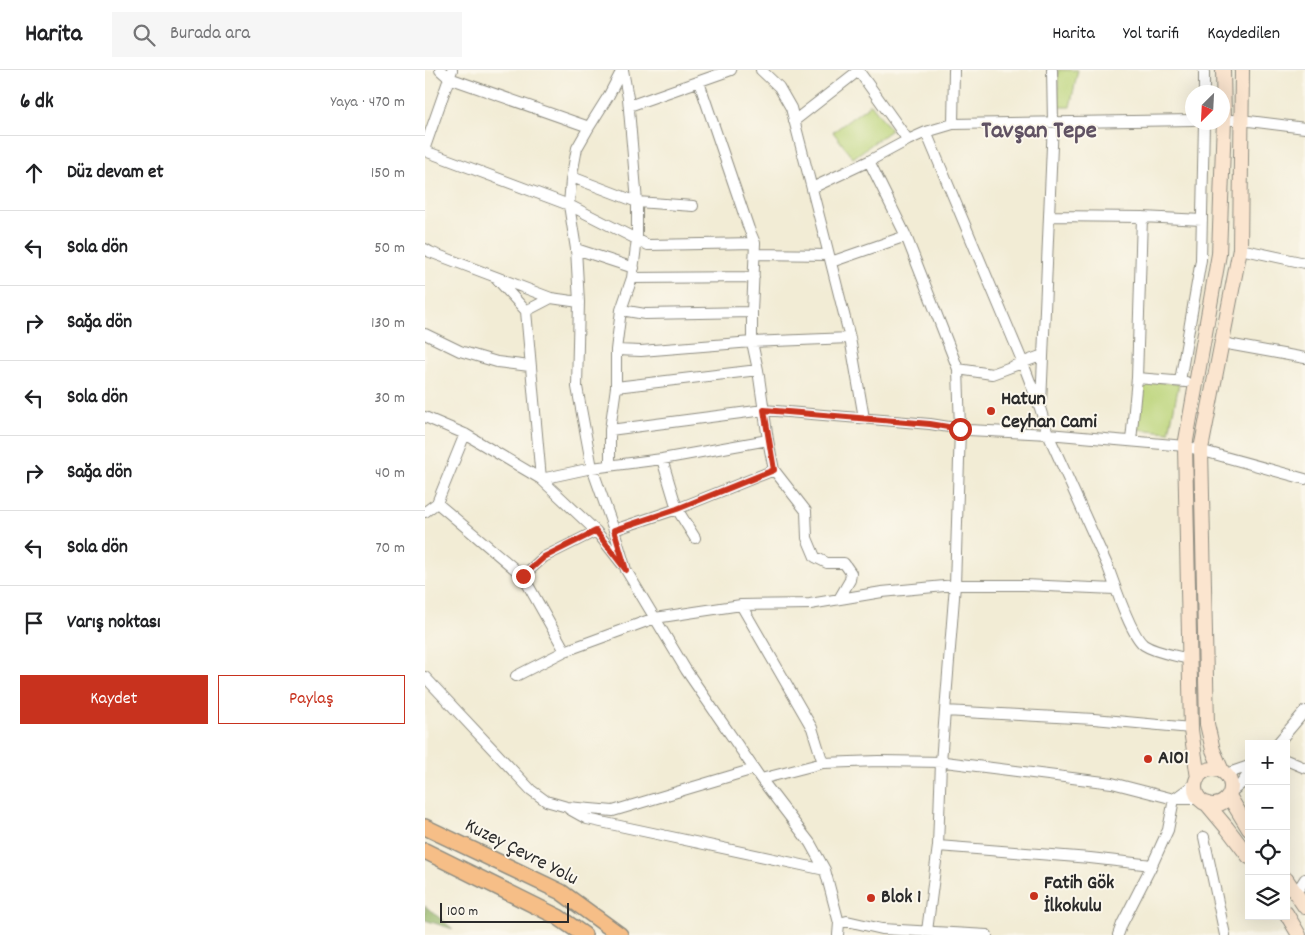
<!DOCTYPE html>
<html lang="tr">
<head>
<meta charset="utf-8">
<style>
  body { margin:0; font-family:Dekko,sans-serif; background:#f6f6f6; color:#202124 }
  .controls { position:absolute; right:15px; bottom:15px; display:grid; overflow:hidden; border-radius:0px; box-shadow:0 5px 20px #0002 }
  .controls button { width:45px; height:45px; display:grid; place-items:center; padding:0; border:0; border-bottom:1px solid #e0e0e0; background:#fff; color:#202124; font:25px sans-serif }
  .compass { position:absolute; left:760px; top:15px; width:45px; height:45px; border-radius:50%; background:#fff; box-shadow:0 5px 20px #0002; rotate:204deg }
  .scale { position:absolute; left:15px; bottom:12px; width:129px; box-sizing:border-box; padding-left:5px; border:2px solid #2b2b2b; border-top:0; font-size:14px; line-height:18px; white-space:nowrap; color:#2b2b2b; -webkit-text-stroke:4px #fbf7ec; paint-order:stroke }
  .stop { position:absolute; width:15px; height:15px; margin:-11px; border:4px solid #c8321e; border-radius:50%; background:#fff }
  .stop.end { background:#c8321e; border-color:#fff; box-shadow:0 1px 5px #0008 }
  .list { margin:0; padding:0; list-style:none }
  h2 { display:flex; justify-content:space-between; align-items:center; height:65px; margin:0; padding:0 20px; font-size:21px }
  h2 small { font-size:16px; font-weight:400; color:#757577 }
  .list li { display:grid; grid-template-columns:32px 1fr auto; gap:15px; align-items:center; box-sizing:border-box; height:75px; padding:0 20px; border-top:1px solid #e0e0e0 }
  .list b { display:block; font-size:19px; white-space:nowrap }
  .list em { font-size:16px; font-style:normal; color:#757577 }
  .actions { display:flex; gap:10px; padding:15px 20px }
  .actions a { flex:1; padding:11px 0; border:1px solid #c8321e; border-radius:0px; text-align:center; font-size:18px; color:#c8321e }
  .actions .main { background:#c8321e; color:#fff }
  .icon { flex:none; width:28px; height:28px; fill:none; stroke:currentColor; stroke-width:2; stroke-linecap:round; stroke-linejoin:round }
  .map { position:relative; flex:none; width:880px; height:865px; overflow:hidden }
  header { display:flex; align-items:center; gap:30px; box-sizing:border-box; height:70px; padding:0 25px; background:#fff; border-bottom:1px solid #e0e0e0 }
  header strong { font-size:24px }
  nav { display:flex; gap:28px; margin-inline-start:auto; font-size:18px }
  .search { width:350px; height:45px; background:#f6f6f6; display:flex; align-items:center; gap:12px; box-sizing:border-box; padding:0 18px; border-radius:0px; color:#757577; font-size:19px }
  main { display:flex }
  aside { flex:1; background:#fff }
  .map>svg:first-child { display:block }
</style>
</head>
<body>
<header>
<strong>Harita</strong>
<div class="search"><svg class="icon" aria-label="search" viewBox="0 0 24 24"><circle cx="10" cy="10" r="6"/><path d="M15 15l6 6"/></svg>Burada ara</div>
<nav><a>Harita</a><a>Yol tarifi</a><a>Kaydedilen</a></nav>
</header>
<main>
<aside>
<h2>6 dk<small>Yaya · 470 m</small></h2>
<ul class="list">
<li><svg class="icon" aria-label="ahead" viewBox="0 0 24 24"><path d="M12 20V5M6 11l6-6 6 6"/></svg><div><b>Düz devam et</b></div><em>150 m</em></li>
<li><svg class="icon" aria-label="left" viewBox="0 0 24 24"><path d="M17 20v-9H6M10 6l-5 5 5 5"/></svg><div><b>Sola dön</b></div><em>50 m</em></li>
<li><svg class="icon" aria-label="right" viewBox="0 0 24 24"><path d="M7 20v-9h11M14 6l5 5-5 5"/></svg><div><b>Sağa dön</b></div><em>130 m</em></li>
<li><svg class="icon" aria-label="left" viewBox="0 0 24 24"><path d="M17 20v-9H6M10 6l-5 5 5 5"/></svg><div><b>Sola dön</b></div><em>30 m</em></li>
<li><svg class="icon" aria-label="right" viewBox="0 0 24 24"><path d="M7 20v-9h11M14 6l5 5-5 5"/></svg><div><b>Sağa dön</b></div><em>40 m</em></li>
<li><svg class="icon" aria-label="left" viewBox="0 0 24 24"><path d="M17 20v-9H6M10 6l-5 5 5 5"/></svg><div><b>Sola dön</b></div><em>70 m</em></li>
<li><svg class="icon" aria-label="arrive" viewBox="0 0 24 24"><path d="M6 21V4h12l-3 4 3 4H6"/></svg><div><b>Varış noktası</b></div></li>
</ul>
<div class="actions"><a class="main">Kaydet</a><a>Paylaş</a></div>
</aside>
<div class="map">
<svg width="880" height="865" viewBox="0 0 880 865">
  <defs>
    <pattern id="forest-firs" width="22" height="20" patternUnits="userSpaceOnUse" patternTransform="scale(1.25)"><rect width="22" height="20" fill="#94b669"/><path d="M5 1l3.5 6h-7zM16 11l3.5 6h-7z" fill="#799457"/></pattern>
  </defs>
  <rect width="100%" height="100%" fill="#fbf7ec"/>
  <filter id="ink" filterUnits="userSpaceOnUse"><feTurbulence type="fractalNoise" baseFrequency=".02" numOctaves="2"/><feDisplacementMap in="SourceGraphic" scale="10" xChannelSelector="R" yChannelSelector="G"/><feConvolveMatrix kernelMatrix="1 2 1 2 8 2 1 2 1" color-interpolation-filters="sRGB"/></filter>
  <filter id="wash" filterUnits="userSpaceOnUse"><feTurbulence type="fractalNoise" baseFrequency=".0096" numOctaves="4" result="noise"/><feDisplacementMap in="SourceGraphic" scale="20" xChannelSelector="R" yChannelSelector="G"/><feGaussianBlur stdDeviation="1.12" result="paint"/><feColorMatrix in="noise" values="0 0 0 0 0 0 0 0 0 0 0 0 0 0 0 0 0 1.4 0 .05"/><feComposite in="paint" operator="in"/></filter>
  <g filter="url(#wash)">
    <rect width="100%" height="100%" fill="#f2ecd5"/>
    <path fill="url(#forest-firs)" stroke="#60704a" d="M0 836 28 859 0 850Z"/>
    <path fill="#bbd479" stroke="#738052" d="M633 0H653L645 37H633Z
      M446 34 466 60 428 88 408 62Z
      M714 310 754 314 744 362 711 359Z"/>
  </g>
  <g filter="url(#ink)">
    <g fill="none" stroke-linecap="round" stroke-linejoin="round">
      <g stroke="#8e8c80" stroke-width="12">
        <path id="street" d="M15 0 24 8 164 57
          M197 0 184 25 164 57 152 78 146 110 144 135 151 179 154 232 152 317 167 398 189 460 201 500 261 600 336 709 385 773 400 800 414 853 413 865
          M336 0 354 17 366 38 401 173 425 268 439 348
          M433 0 483 70
          M779 0V22
          M274 12 324 159 330 173 327 242V272L333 300 343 370 349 400 381 441 382 468 390 487 402 493H419L426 503 425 510 414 529
          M204 36 306 0
          M798 50H816L880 58
          M369 51 433 1
          M528 54 529 0
          M501 62 596 288 615 338 623 364 683 497C689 513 706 566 719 575 731 583 750 585 764 589
          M0 77 27 0
          M0 81 144 135 223 175 330 173
          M444 91 481 166 533 299 535 359 530 515 516 692 513 776 502 861
          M147 107 212 132 268 136
          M387 118 444 91 483 70 501 62 528 54 768 50
          M624 146 717 147 777 150
          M0 179 5 182 126 228 154 232
          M151 179 209 198
          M815 179 880 193
          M330 184 404 185
          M406 192 481 166
          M207 208 329 207
          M72 209 101 241
          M196 240 220 244 327 242
          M0 264 35 281 72 292 105 296
          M797 273 880 288
          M191 280 216 281 327 272 425 268
          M533 299 567 304 618 285
          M712 308 761 312
          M755 311 776 190 779 52
          M191 317 333 300
          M616 334 628 52 627 0
          M0 347 40 364 116 409 171 461 197 494
          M185 360 339 340 505 354 543 360 623 364 760 376 880 409
          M706 371 712 308 717 147
          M237 389 252 439 270 468
          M185 396V360L191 317V280L196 240 207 208 212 169V132L203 28 198 0
          M116 409 167 398 237 389 343 370
          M116 409 101 241 126 228
          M12 433 98 506 140 581
          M0 442 12 433 40 364
          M189 460 252 439 349 400
          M98 506 119 487 171 461
          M316 535 387 658 398 693
          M91 606 140 581 230 548 316 535 385 534 457 522 530 515H599L690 519
          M0 607 106 720 121 731 142 737 188 741 329 699
          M520 641 669 649 766 658
          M852 674 880 641
          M861 690 880 698
          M801 704 824 696
          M336 709 398 693 453 691 520 692 687 713 749 729H776
          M805 723 816 714 824 703
          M144 739 162 749 400 800
          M779 767 800 865
          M513 776 665 788 727 795
          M871 823 880 809
          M414 853 422 851 457 859 562 865
          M693 865 697 854 727 795 743 760 749 729 771 713"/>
      </g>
      <g stroke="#8e8c80" stroke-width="16">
        <path id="secondary" d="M770 717a18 18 0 1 1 36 0a18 18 0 1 1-36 0Z
          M797 701 788 680 782 654 776 379 815 179 817 0
          M773 708 766 660 760 376 794 184 799 50 798 0
          M804 726 824 759
          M781 733 802 758 824 787
          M861 809 880 837
          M861 843 874 865"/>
      </g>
      <g stroke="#8e8c80" stroke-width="18">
        <path id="primary" d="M0 757 136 822 195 865
          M0 781 133 847 159 865"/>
      </g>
      <use href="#street" stroke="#fff" stroke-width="10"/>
      <use href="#secondary" stroke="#fbe5cf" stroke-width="14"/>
      <use href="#primary" stroke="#f6be87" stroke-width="15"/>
    </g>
  </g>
  <g fill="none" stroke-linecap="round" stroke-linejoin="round" filter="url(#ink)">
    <path stroke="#c8321e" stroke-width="6" d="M98 506 119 487 171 461 201 500 189 460 252 439 349 400 339 340 505 354 535 359"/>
  </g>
  <g fill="#c8321e" stroke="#fbf7ec" stroke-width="2">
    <circle cx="566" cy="341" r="5"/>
    <circle cx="723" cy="689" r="5"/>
    <circle cx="609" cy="826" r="5"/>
    <circle cx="446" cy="828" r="5"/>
  </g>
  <g text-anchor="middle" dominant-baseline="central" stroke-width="4" stroke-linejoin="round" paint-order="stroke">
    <g font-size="20" font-weight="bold" fill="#2b2b2b" stroke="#fbf7ec" text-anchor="start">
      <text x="576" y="330">Hatun<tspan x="576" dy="23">Ceyhan Cami</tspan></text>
      <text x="733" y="689">A101</text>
      <text x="619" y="814">Fatih Gök<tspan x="619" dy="23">İlkokulu</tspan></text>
      <text x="456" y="828">Blok 1</text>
    </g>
    <g font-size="20" fill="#2b2b2b" stroke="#fbf7ec">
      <text transform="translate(96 783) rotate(27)">Kuzey Çevre Yolu</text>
    </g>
    <g font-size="25" font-weight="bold" fill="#605263" stroke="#fbf7ec">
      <text x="614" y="62">Tavşan Tepe</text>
    </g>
  </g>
</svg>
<div class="controls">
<button>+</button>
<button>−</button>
<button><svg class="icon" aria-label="locate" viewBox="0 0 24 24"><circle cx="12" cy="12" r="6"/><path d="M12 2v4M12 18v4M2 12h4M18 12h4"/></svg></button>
<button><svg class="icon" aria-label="layers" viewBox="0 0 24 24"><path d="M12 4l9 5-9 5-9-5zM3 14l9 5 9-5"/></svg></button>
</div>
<svg class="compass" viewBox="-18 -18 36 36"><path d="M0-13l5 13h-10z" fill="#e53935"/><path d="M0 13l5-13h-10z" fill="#757577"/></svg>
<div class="scale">100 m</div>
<div class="stop" style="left:535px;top:359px"></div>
<div class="stop end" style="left:98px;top:506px"></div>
</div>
</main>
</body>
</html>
